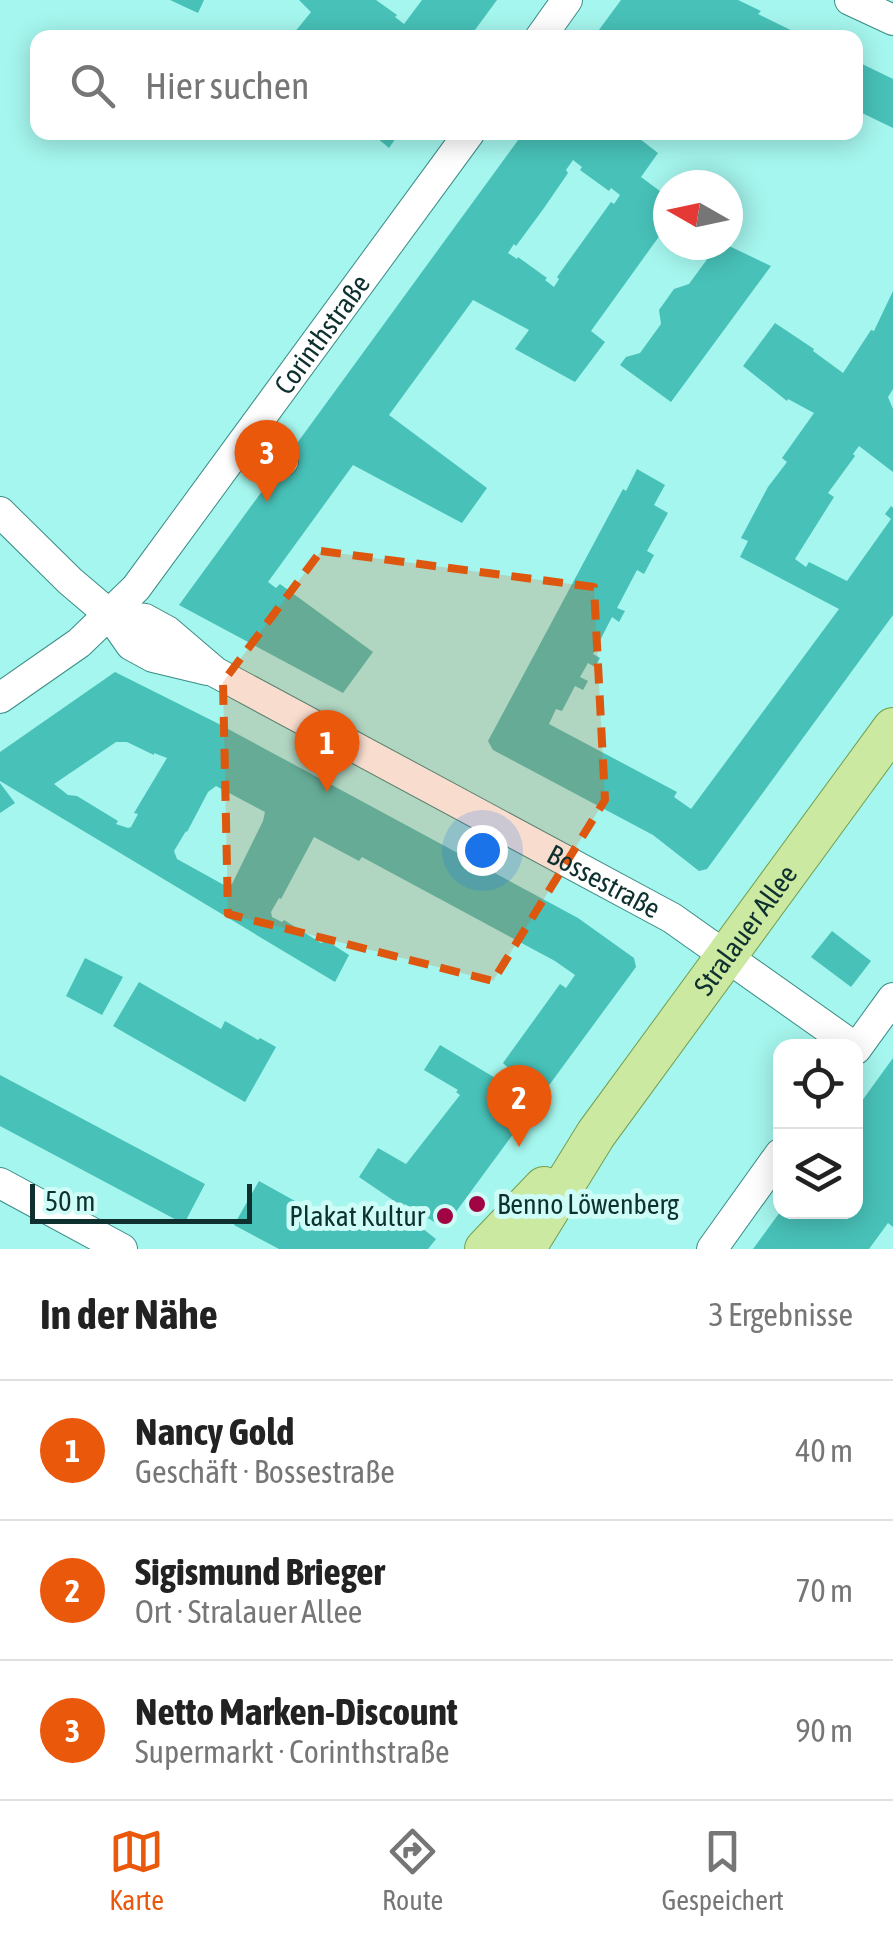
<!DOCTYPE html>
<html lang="de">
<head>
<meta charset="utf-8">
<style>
  body { margin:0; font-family:"Asap Condensed",sans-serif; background:#f2f2f2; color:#222 }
  .controls { position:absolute; right:30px; bottom:30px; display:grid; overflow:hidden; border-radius:20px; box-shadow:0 5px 25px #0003 }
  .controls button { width:90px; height:90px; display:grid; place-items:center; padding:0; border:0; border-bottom:2px solid #e0e0e0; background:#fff; color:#222; font:50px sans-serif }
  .compass { position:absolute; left:653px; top:170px; width:90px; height:90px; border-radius:50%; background:#fff; box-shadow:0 5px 25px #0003; rotate:279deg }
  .scale { position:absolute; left:30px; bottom:25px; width:222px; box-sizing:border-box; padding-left:10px; border:5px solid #0e302e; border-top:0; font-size:28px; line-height:35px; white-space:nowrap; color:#0e302e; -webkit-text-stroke:8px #cefcf7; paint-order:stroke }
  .you { position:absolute; left:482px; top:850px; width:35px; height:35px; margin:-25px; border:8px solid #fff; border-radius:50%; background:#1a73e8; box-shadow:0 0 0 15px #1a73e833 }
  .badge { display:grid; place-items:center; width:65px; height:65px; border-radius:50%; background:#ea580c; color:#fff; font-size:32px; font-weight:700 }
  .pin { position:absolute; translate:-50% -82px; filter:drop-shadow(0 2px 5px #0008) }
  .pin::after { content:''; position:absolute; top:52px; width:35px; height:30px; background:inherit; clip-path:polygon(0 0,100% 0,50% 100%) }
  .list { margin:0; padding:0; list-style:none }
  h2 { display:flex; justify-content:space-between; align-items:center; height:130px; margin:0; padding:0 40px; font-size:42px }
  h2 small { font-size:32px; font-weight:400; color:#767676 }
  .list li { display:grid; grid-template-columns:65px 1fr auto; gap:30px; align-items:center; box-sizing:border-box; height:140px; padding:0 40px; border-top:2px solid #e0e0e0 }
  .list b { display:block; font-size:38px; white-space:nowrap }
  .list p { margin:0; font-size:32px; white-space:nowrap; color:#767676 }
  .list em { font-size:32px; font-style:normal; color:#767676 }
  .icon { flex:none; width:55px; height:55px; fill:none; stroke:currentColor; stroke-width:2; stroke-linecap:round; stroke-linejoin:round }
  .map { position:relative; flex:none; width:893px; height:1249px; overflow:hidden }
  .search { position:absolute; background:#fff; box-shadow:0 5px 25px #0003; left:30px; right:30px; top:30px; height:110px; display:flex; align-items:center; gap:25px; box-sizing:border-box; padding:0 35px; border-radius:20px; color:#767676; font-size:38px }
  .sheet { height:550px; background:#fff }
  nav { display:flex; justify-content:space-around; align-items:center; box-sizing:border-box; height:140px; border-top:2px solid #e0e0e0; background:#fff; font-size:28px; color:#767676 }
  nav a { display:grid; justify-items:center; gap:5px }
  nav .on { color:#ea580c }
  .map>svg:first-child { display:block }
</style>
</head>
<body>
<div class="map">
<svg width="893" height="1249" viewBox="0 0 893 1249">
  <rect width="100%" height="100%" fill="#a5f6ee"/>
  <path fill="#48c1b8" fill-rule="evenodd" d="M170 0H204L198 13Z
    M299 0H376L397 15 395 17 404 24 422 0H497L469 38H290L311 12Z
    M621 0H738L761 11 758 14 807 38H685L669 30 664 38H593Z
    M856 61 893 79V128L856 110Z
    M370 132H400L389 148Z
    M524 132H631L658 153 641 177 668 197V224L591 331 605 342 575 382 515 349 529 330 473 300 389 415 487 488 462 523 353 465 268 582 276 588 280 584 373 652 343 693 179 605ZM573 160 582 167 580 170 609 191 611 188 620 195 614 204 611 202 557 277 559 279 554 287 545 280 547 278 518 257 517 259 508 253 514 244 516 246 544 208 568 173 566 170Z
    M706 245H727L771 266 671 402 620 365 626 357 640 353 661 324 659 310 674 289 689 284 708 258Z
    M893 291V389L888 397 893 409V472L859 446 853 454 855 456 828 493 834 497 795 559 806 567 809 562 847 581 891 519 885 514 891 506 893 508V615L707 869 699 871 653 835 493 750 488 741 623 489 626 491 637 469 665 485 654 505 668 513 647 551 654 555 644 574 637 570 617 608 625 611 619 622 612 617 593 654 600 658 595 667 588 663 580 677 588 681 583 690 575 686 562 711 556 709 549 724 677 792 674 797 691 809 839 609 740 557 748 541 741 538 768 487 787 462 782 458 814 413 788 399 787 401 743 366 775 323 814 349 813 351 843 373 871 330 874 331Z
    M115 672 217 723 578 918 634 958 636 967 444 1228 405 1204 403 1207 359 1177 378 1148 406 1164 460 1095 456 1092 458 1090 424 1070 440 1045 512 1088 518 1077 503 1063 560 984 566 988 575 975 555 961 362 857 359 861 314 837 281 899 279 898 271 912 272 917 282 922 284 920 321 943 327 941 349 955 335 982 0 781V752ZM116 742H127L154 755V753L167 758 134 813 138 814 131 827 128 828 116 824 118 821 77 796 68 795 54 784ZM216 786 265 812 263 821 232 884 224 885 177 859 174 851 186 831 187 832 208 792Z
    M0 783 15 803 0 813Z
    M832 931 871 961 851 987 811 957Z
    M85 958 123 977 102 1015 66 996Z
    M139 982 221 1029 225 1021 258 1040 260 1038 276 1047 245 1102 113 1026Z
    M893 1058V1227L888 1223 869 1249H753L780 1212H856V1109Z
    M0 1075 205 1184 184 1224 0 1126Z
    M259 1181 340 1226 386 1216 396 1208 436 1239 428 1249H279L234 1225Z"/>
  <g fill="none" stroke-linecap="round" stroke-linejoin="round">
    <g stroke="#3b8c86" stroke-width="32">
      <g id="minor">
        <path d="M850 0 893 20"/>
        <path d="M540 38 567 0"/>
        <path d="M248 437 283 461"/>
        <path d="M0 512 70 581 110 615 131 645 153 657 207 670"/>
        <path id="s1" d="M110 615 145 619 167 631 215 672 672 918 853 1046"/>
        <path id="s2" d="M0 698 79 643 136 588 470 132"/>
        <path d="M856 1049 893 998"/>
        <path d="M0 1183 122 1249"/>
        <path d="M712 1249 780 1154"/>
      </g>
    </g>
    <g stroke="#739f4f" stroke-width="42">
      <g id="major">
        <path d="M485 1249 544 1187"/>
        <path id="s3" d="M525 1249 596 1134 893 728"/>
      </g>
    </g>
    <use href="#minor" stroke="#fff" stroke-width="30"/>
    <use href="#major" stroke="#cbe9a0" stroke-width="40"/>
  </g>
  <path fill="#dd570e" fill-opacity="0.2" stroke="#dd570e" stroke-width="8" stroke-dasharray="20 12" stroke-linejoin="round" d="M321 551 594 587 605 800 493 981 228 914 223 682Z"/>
  <g fill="#a00443" stroke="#cefcf7" stroke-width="4">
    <circle cx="477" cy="1204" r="10"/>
    <circle cx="445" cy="1216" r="10"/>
  </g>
  <g text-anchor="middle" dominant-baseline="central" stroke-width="10" stroke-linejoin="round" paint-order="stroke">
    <g font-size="28" fill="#0e302e" stroke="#cefcf7">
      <text stroke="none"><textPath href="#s2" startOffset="490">Corinthstraße</textPath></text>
      <text stroke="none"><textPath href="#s1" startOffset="565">Bossestraße</textPath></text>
      <text stroke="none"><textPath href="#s3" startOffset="388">Stralauer Allee</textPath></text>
    </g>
    <g font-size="28" fill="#0e302e" stroke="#cefcf7" text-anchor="start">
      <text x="497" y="1204">Benno Löwenberg</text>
      <text x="425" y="1216" text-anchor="end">Plakat Kultur</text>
    </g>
  </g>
</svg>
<div class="controls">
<button><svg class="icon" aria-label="locate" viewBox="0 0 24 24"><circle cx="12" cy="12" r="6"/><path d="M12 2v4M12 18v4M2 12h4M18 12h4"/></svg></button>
<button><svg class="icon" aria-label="layers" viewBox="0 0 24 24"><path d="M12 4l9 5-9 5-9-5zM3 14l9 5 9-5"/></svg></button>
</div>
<svg class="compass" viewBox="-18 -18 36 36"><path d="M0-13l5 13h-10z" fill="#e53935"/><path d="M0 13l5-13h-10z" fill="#767676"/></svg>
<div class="scale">50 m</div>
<div class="you"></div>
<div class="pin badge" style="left:327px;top:792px">1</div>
<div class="pin badge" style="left:519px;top:1147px">2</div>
<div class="pin badge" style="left:267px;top:502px">3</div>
<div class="search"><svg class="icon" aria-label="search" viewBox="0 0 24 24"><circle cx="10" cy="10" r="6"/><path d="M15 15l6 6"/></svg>Hier suchen</div>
</div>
<section class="sheet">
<h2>In der Nähe<small>3 Ergebnisse</small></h2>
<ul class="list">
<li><span class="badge">1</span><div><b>Nancy Gold</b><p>Geschäft · Bossestraße</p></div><em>40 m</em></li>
<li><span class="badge">2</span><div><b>Sigismund Brieger</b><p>Ort · Stralauer Allee</p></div><em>70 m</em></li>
<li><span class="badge">3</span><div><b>Netto Marken-Discount</b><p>Supermarkt · Corinthstraße</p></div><em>90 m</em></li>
</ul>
</section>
<nav>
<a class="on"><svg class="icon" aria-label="map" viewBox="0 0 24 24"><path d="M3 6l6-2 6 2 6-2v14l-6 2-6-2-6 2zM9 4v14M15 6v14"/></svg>Karte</a>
<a><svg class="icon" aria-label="directions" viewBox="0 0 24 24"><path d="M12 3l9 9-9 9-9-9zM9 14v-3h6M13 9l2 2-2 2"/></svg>Route</a>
<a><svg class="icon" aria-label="saved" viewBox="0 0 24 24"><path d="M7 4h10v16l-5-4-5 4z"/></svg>Gespeichert</a>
</nav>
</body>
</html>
